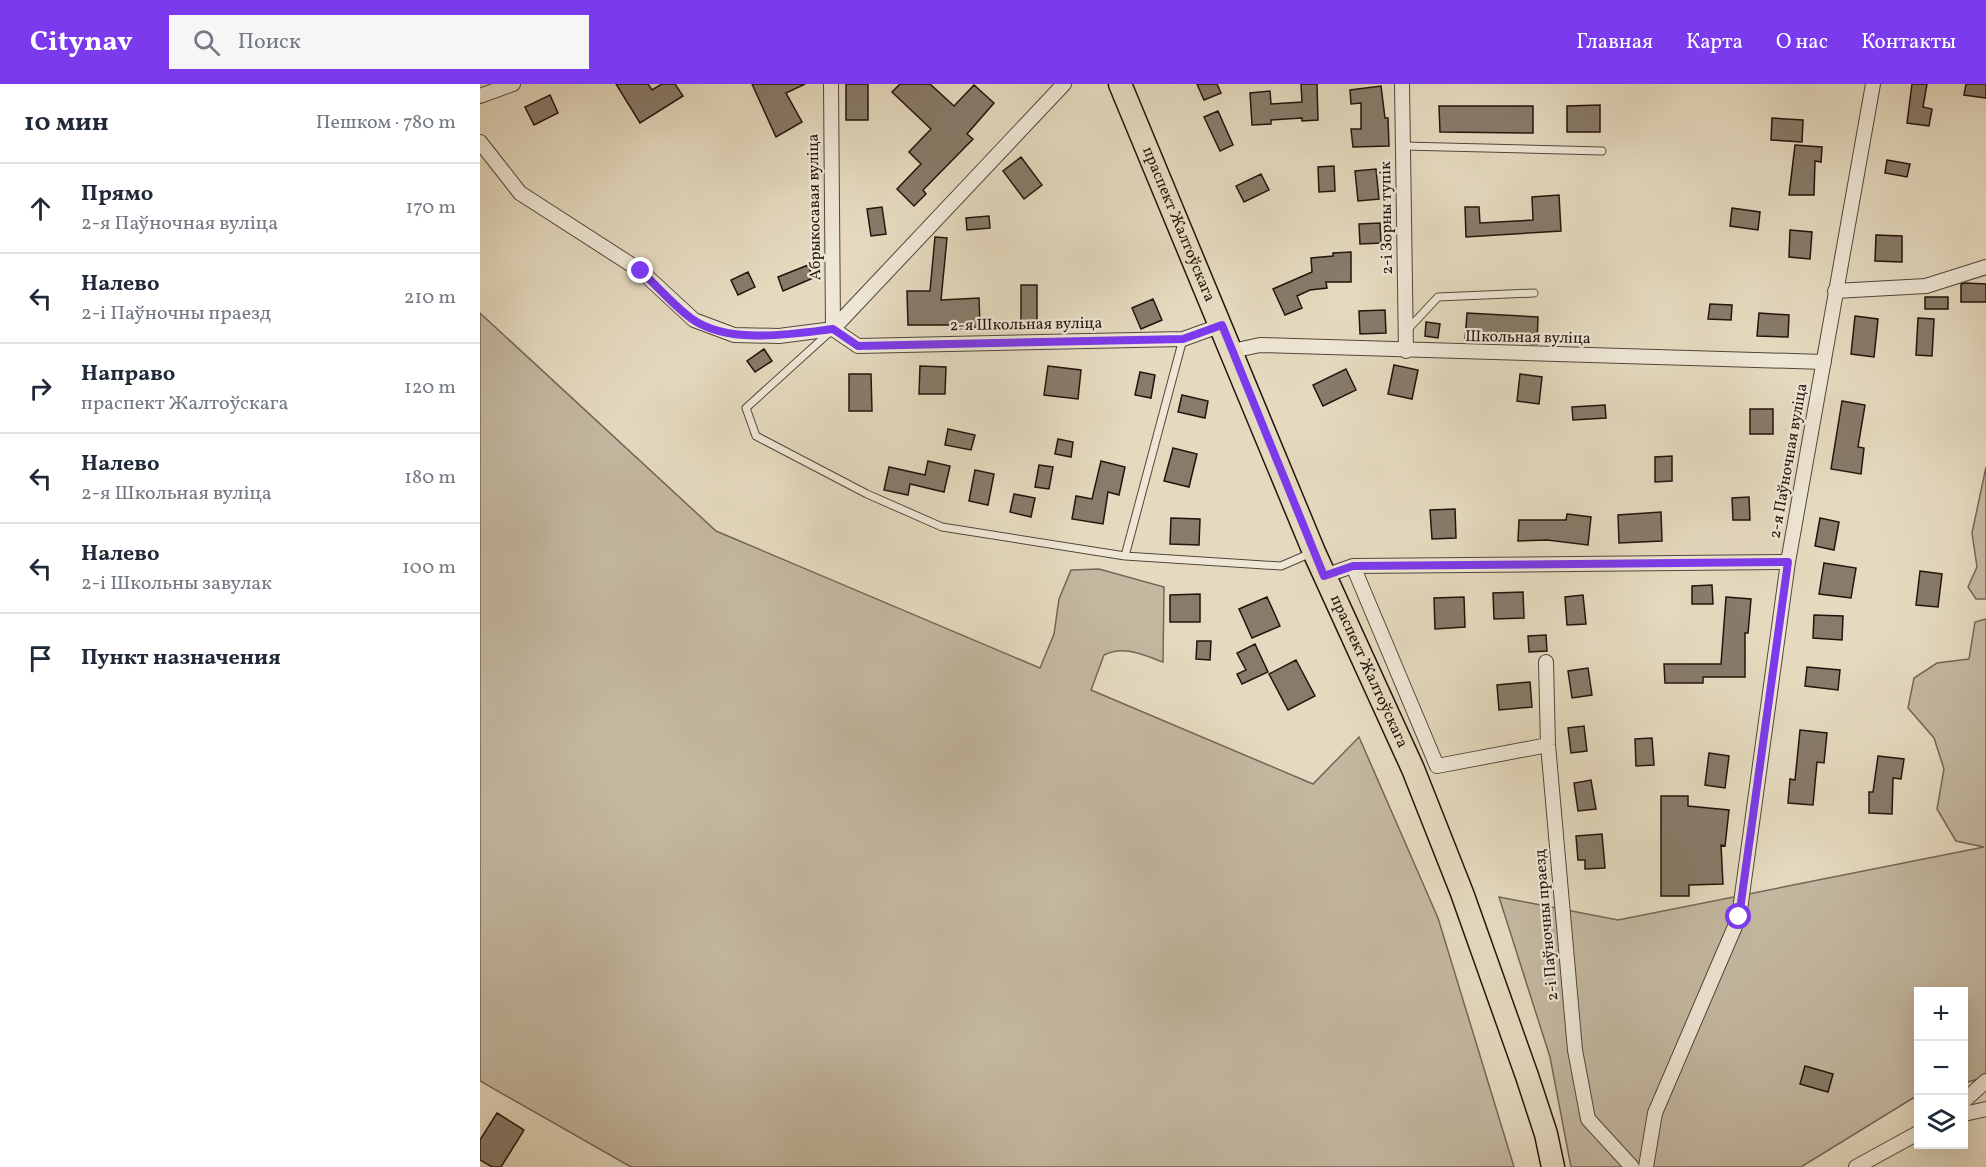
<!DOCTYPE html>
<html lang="ru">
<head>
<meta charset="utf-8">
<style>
  body { margin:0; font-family:Vollkorn,serif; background:#f6f6f7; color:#1f2937 }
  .controls { position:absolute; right:18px; bottom:18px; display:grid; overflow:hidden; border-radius:0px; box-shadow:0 6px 24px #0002 }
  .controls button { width:54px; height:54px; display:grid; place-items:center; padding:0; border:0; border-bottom:2px solid #e0e1e3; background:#fff; color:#1f2937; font:30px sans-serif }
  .stop { position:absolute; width:18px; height:18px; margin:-14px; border:4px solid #7c3aed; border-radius:50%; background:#fff }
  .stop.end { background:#7c3aed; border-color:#fff; box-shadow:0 2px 6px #0008 }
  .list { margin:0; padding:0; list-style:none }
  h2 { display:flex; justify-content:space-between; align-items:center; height:78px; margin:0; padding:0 24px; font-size:26px }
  h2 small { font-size:20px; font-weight:400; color:#747a83 }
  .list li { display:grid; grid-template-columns:39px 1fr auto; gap:18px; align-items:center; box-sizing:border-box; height:90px; padding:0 24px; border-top:2px solid #e0e1e3 }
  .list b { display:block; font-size:22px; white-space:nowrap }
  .list p { margin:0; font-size:20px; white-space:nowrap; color:#747a83 }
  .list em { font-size:20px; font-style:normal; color:#747a83 }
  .icon { flex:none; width:33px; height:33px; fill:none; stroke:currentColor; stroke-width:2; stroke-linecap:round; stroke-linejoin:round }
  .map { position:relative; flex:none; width:1506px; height:1083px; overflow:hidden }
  header { display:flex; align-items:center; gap:36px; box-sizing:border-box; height:84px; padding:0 30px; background:#7c3aed; color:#fff }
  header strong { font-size:28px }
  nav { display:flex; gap:33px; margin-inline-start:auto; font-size:21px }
  .search { width:420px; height:54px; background:#f6f6f7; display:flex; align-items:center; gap:15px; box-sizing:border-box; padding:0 21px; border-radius:0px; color:#747a83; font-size:22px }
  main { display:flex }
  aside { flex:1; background:#fff }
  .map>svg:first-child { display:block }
</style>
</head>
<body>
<header>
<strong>Citynav</strong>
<div class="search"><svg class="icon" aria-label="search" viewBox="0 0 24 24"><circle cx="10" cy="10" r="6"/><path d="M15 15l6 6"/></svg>Поиск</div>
<nav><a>Главная</a><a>Карта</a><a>О нас</a><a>Контакты</a></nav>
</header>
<main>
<aside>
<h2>10 мин<small>Пешком · 780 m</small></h2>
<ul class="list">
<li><svg class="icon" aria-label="ahead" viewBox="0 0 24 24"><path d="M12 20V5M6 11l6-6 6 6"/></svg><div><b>Прямо</b><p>2-я Паўночная вуліца</p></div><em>170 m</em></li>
<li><svg class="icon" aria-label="left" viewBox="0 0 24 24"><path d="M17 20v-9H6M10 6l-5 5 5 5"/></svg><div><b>Налево</b><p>2-і Паўночны праезд</p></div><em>210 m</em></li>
<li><svg class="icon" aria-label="right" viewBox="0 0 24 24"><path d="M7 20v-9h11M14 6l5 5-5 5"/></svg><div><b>Направо</b><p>праспект Жалтоўскага</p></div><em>120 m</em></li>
<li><svg class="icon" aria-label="left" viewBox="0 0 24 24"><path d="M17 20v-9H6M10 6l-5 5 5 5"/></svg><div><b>Налево</b><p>2-я Школьная вуліца</p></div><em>180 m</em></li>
<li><svg class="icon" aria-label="left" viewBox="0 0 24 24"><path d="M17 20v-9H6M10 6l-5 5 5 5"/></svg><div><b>Налево</b><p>2-і Школьны завулак</p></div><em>100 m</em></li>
<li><svg class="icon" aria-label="arrive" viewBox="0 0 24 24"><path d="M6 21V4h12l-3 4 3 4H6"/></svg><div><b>Пункт назначения</b></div></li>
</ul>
</aside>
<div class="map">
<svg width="1506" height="1083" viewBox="0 0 1506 1083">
  <rect width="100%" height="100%" fill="#e5dabf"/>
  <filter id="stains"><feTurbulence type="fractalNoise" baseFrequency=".00333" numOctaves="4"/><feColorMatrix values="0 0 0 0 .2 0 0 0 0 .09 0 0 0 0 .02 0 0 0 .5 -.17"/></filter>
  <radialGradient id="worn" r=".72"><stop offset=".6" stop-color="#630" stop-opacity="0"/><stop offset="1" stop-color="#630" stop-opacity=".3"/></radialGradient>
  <path fill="#c4b8a1" stroke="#746657" stroke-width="1.5" d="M0 229 236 447 560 584 574 550 579 515 591 486 619 485 684 503 683 578C663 571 645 561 624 571L611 606 833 700 879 653 958 834 1034 1083H151L0 997Z
    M1506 383V515H1496L1488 503 1497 483 1492 449Z
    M1506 535V993L1484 999V908H1438V1011L1321 1083H1091L1070 973 1019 813 1138 836 1504 763 1476 757 1457 725 1464 685 1454 654 1428 624 1434 594 1457 579 1489 575 1495 538Z"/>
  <path fill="#887b6a" stroke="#23140d" stroke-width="1.5" d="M136 0H168L172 6 182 0H195L203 12 160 39Z
    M272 0H325L306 9 322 38 296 53Z
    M366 0H388V36H366Z
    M420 0H450L474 22 494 1 514 19 487 50 493 55 443 106 446 110 434 122 417 105 441 80 429 68 451 45 412 8Z
    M717 0H737L741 9 724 16Z
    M821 0H837L838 36 822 37V34L791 36V40L772 41 770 9 790 7 791 20 822 18Z
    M1432 0H1447L1443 23 1452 25 1449 42 1427 39Z
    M1486 0H1506V14L1484 11Z
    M901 2 905 34H908L909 62 873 63 871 45H881V19L871 20 870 6Z
    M70 11 78 29 54 41 45 23Z
    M1120 21V48H1087V22Z
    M959 22H1053V49L960 48Z
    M738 27 753 61 740 67 724 33Z
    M1292 34 1323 36 1322 58 1291 56Z
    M1315 61 1342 63 1341 78 1335 77 1334 111H1309Z
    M541 73 562 101 544 115 523 87Z
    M1407 76 1430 80 1427 93 1405 89Z
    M854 82 855 107 839 108 838 83Z
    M896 85 899 115 878 117 875 87Z
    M781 90 789 106 764 118 756 102Z
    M1079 111 1081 147 986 153 985 123H999L1000 139 1053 136 1052 113Z
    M402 123 406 150 391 152 387 125Z
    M1252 124 1280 128 1278 146 1250 142Z
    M509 132 510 144 487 146 486 134Z
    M900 139 901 159 880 160 879 140Z
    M1310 146 1332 148 1330 175 1309 173Z
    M1396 151 1422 152V178L1395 177Z
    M455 153 467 154 461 216 499 214 500 243 476 245 475 241H428L427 207H450Z
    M871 168V198H846L847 204 830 206 817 212 822 224 805 231 793 205 832 188 831 174 853 172V169Z
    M328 181 333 194 303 207 298 193Z
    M268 188 275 203 258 211 251 196Z
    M1485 199 1506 200V218H1481V200Z
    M541 201H557V242L541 241Z
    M1445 213H1468V225H1445Z
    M673 215 682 236 661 245 652 224Z
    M1230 220 1252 221 1251 236 1228 235Z
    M905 226 906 249 880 250 879 227Z
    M987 229 1058 233 1057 260 985 256Z
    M1279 229 1309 231 1308 253 1277 252Z
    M1375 232 1398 235 1394 273 1371 270Z
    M1438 234 1454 235 1452 272 1436 271Z
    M946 238 960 240 958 254 945 252Z
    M284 265 292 277 275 288 267 277Z
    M914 281 938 286 932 315 908 310Z
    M440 282 466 283 465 310H439Z
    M568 282 601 286 598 315 564 311Z
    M866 285 876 306 843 322 833 301Z
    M660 288 675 291 671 314 655 311Z
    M369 290H391L392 327H369Z
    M1040 290 1062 293 1059 320 1037 317Z
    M702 311 728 317 725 334 698 328Z
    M1362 317 1385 321 1378 363 1384 364 1381 390 1351 385Z
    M1125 321 1126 334 1093 336 1092 323Z
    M1270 325H1293V350H1270Z
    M468 345 495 351 491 366 465 361Z
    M578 355 593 358 591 373 575 370Z
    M693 364 717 370 709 403 684 397Z
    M1192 372V397L1175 398V373Z
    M448 377 470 382 464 408 430 400 428 411 404 406 409 383 445 391Z
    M621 377 645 383 639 411 628 408 623 440 592 435 596 412 612 415Z
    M559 381 573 383 569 405 555 403Z
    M495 386 514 390 508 421 489 417Z
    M534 410 555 414 551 433 530 428Z
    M1269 413 1270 436H1253L1252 414Z
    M975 425 976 454 952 455 950 426Z
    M1181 428 1182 457 1139 459 1138 431Z
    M1087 430 1111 433 1108 461 1067 456 1038 457 1039 436H1086Z
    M691 434 720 435 719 461 690 460Z
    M1340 434 1359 438 1354 466 1335 462Z
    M1344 479 1376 484 1371 514 1339 510Z
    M1440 487 1462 490 1458 523 1436 521Z
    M1232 501 1233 520H1212V502Z
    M1043 508 1044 534 1014 535 1013 509Z
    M720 510V538H690V511Z
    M1103 511 1106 540 1087 541 1085 513Z
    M787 513 800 542 772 554 759 525Z
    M984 513 985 543 955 545 954 514Z
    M1246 513 1271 515 1268 549H1265V593H1223V599H1185L1184 580H1241Z
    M1334 531 1363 532 1362 556 1333 554Z
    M1066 551 1067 567 1049 568 1048 552Z
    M717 557H731L730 576 716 575Z
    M775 560 788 588 762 600 757 590 766 586 757 569Z
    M816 576 835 612 808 626 789 590Z
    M1327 583 1360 586 1358 606 1325 602Z
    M1108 584 1112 611 1092 614 1088 587Z
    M1050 598 1052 623 1019 626 1017 601Z
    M1104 642 1107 667 1091 669 1088 644Z
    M1320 646 1347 649 1344 679 1337 678 1333 721 1308 719 1310 695 1315 696Z
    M1172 654 1174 681 1156 682 1155 655Z
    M1229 669 1249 672 1245 704 1225 701Z
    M1398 672 1424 675 1421 695 1413 694 1412 730 1389 729V708H1393Z
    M1111 696 1116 725 1098 727 1094 699Z
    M1181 712H1208V722L1249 726 1245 762 1241 761 1243 800 1209 801V812H1181Z
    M1122 750 1125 784 1105 785V776H1098L1096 752Z
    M1325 982 1353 990 1348 1008 1320 1000Z
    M17 1029 44 1046 21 1083H12L0 1076V1056Z"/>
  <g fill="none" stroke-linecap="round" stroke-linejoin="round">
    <g stroke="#54463a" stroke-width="9">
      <path id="lane" d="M923 62 1122 67
        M927 246 958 213 1054 209
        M351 247 266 324 276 352 387 410 462 443 645 472 801 482 831 469
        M645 472 703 255"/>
    </g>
    <g stroke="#54463a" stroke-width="16">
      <path id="street" d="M351 0 353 245
        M922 0 926 267
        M0 12 33 0
        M0 58 40 109 161 187 214 236 254 251 299 252 353 245
        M1355 207 1446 202 1506 183
        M353 245 378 262 703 255 742 241
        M353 245 584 0
        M752 267 780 261 1344 278
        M873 482 957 682 1068 661
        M844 492 873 482 1308 478
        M1066 578 1068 661 1095 966 1108 1035 1152 1083
        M1484 1017 1506 997
        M1484 1030 1506 1025
        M1166 1083 1175 1029 1259 833 1308 478 1393 0
        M1376 1083 1438 1049"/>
    </g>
    <g stroke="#23140d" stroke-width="25">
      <g id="primary">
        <path id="s1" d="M640 0 834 468 933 685 982 809 1047 992 1066 1050 1073 1083"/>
      </g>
    </g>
    <use href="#lane" stroke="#eee7d5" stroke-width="7"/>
    <use href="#street" stroke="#eee7d5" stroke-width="14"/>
    <use href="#primary" stroke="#e5dabf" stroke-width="22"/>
  </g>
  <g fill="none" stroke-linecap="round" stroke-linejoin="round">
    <path stroke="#7c3aed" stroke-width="8" d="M161 187C178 203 194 222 212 235 249 261 312 250 353 245L378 262 703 255 742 241 844 492 873 482 1308 478 1259 833"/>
  </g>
  <g text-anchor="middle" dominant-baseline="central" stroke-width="4.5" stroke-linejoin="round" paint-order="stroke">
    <g font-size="16" fill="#23140d" stroke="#eee7d5">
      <text transform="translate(335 123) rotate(-91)">Абрыкосавая вуліца</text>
      <text transform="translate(907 134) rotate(-91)">2-і Зорны тупік</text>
      <text stroke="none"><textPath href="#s1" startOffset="152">праспект Жалтоўскага</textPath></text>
      <text transform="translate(546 241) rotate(-1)">2-я Школьная вуліца</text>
      <text transform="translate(1048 254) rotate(1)">Школьная вуліца</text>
      <text transform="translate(1309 377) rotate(-80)">2-я Паўночная вуліца</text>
      <text stroke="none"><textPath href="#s1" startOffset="638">праспект Жалтоўскага</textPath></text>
      <text transform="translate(1067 841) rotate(-95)">2-і Паўночны праезд</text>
    </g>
  </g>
  <rect width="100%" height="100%" filter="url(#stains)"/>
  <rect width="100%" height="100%" fill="url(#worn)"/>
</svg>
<div class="controls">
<button>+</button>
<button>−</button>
<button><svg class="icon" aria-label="layers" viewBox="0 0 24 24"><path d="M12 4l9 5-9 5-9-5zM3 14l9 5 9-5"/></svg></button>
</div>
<div class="stop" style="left:1259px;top:833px"></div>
<div class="stop end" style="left:161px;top:187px"></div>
</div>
</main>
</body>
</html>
